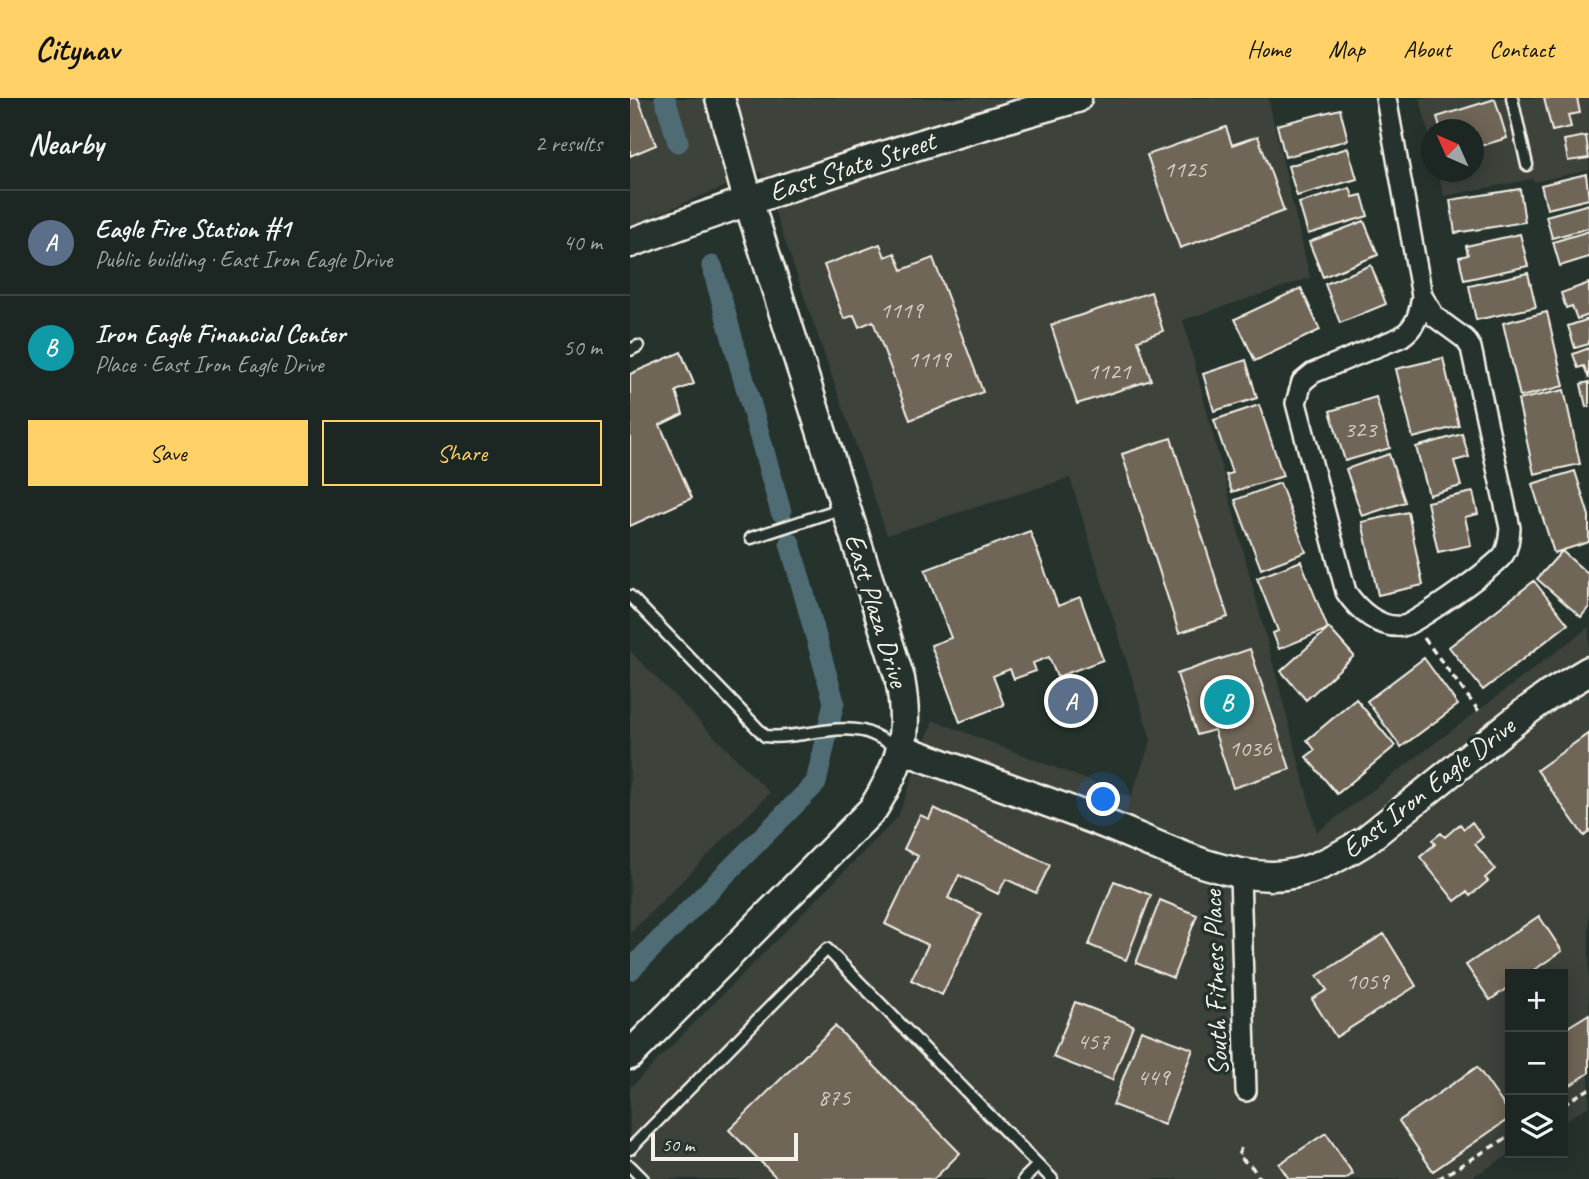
<!DOCTYPE html>
<html lang="en">
<head>
<meta charset="utf-8">
<style>
  body { margin:0; font-family:Caveat,sans-serif; background:#252e2a; color:#f1f3f6 }
  .controls { position:absolute; right:21px; bottom:21px; display:grid; overflow:hidden; border-radius:0px; box-shadow:0 4px 18px #0003 }
  .controls button { width:63px; height:63px; display:grid; place-items:center; padding:0; border:0; border-bottom:2px solid #3a4340; background:#1c2622; color:#f1f3f6; font:35px sans-serif }
  .compass { position:absolute; left:791px; top:21px; width:63px; height:63px; border-radius:50%; background:#1c2622; box-shadow:0 4px 18px #0003; rotate:315deg }
  .scale { position:absolute; left:21px; bottom:18px; width:147px; box-sizing:border-box; padding-left:7px; border:4px solid #f4f1e8; border-top:0; font-size:19px; line-height:24px; white-space:nowrap; color:#f4f1e8; -webkit-text-stroke:5px #26332d; paint-order:stroke }
  .you { position:absolute; left:474px; top:702px; width:24px; height:24px; margin:-18px; border:5px solid #fff; border-radius:50%; background:#1a73e8; box-shadow:0 0 0 10px #1a73e833 }
  .badge { display:grid; place-items:center; width:46px; height:46px; border-radius:50%; background:#ffd166; color:#fff; font-size:23px; font-weight:700 }
  .pin { position:absolute; translate:-50% -50%; border:4px solid #fff; box-shadow:0 2px 7px #0006 }
  .list { margin:0; padding:0; list-style:none }
  h2 { display:flex; justify-content:space-between; align-items:center; height:91px; margin:0; padding:0 28px; font-size:30px }
  h2 small { font-size:23px; font-weight:400; color:#a0a5a5 }
  .list li { display:grid; grid-template-columns:46px 1fr auto; gap:21px; align-items:center; box-sizing:border-box; height:105px; padding:0 28px; border-top:2px solid #3a4340 }
  .list b { display:block; font-size:26px; white-space:nowrap }
  .list p { margin:0; font-size:23px; white-space:nowrap; color:#a0a5a5 }
  .list em { font-size:23px; font-style:normal; color:#a0a5a5 }
  .actions { display:flex; gap:14px; padding:21px 28px }
  .actions a { flex:1; padding:16px 0; border:2px solid #ffd166; border-radius:0px; text-align:center; font-size:24px; color:#ffd166 }
  .actions .main { background:#ffd166; color:#111 }
  .icon { flex:none; width:38px; height:38px; fill:none; stroke:currentColor; stroke-width:2; stroke-linecap:round; stroke-linejoin:round }
  .map { position:relative; flex:none; width:959px; height:1081px; overflow:hidden }
  header { display:flex; align-items:center; gap:42px; box-sizing:border-box; height:98px; padding:0 35px; background:#ffd166; color:#111 }
  header strong { font-size:33px }
  nav { display:flex; gap:38px; margin-inline-start:auto; font-size:24px }
  main { display:flex }
  aside { flex:1; background:#1c2622 }
  .map>svg:first-child { display:block }
</style>
</head>
<body>
<header>
<strong>Citynav</strong>
<nav><a>Home</a><a>Map</a><a>About</a><a>Contact</a></nav>
</header>
<main>
<aside>
<h2>Nearby<small>2 results</small></h2>
<ul class="list">
<li><span class="badge" style="background:#5c6f8a">A</span><div><b>Eagle Fire Station #1</b><p>Public building · East Iron Eagle Drive</p></div><em>40 m</em></li>
<li><span class="badge" style="background:#0f9aa8">B</span><div><b>Iron Eagle Financial Center</b><p>Place · East Iron Eagle Drive</p></div><em>50 m</em></li>
</ul>
<div class="actions"><a class="main">Save</a><a>Share</a></div>
</aside>
<div class="map">
<svg width="959" height="1081" viewBox="0 0 959 1081">
  <rect width="100%" height="100%" fill="#26332d"/>
  <filter id="ink" filterUnits="userSpaceOnUse"><feTurbulence type="fractalNoise" baseFrequency=".0143" numOctaves="2"/><feDisplacementMap in="SourceGraphic" scale="14" xChannelSelector="R" yChannelSelector="G"/><feConvolveMatrix kernelMatrix="1 2 1 2 8 2 1 2 1" color-interpolation-filters="sRGB"/></filter>
  <g filter="url(#ink)">
    <path fill="#3c423a" d="M0 0H638L680 180 553 222 687 734 959 529V1008L933 1024V876H880L882 1055 839 1081H0V990L268 719 303 622 501 699 521 642 440 380 257 437 131 74 0 127Z
      M790 0H959V72L904 84 903 81 814 98 808 74H844V32H802L801 46Z
      M0 553 140 695 0 835Z"/>
    <g fill="none" stroke-linecap="round" stroke-linejoin="round">
      <path stroke="#4f6c75" stroke-width="21" d="M35 0 48 44
        M82 168 151 414
        M0 872 186 685 204 604 160 445"/>
    </g>
    <path fill="#706659" stroke="#f4f1e8" stroke-width="2" d="M0 0H8L26 47 0 58Z
      M914 0H947L950 15 938 17 941 29 922 33Z
      M865 1 877 40 844 50V32H811L807 19Z
      M710 11 718 42 655 59 647 27Z
      M596 29 602 47 628 38 654 113 550 150 517 57Z
      M956 38 959 60 938 63 934 42Z
      M718 50 727 81 667 98 658 68Z
      M956 76 959 101 917 111 911 87Z
      M720 90 723 99 732 97 738 118 678 136 669 105Z
      M890 91 895 124 825 135 820 102Z
      M959 106V130L922 140 916 118Z
      M734 123 748 157 693 179 679 144Z
      M959 133V159L930 168 923 144Z
      M890 136 898 168 834 182 829 159 838 157 836 148Z
      M250 146 255 159 265 155 272 172 303 160 353 294 280 322 243 223 229 229 224 217 214 221 194 167Z
      M741 167 756 206 710 225 695 186Z
      M898 175 906 209 846 222 839 188Z
      M959 185V217L947 221 942 208 936 210 931 195Z
      M671 190 690 232 625 263 605 221Z
      M521 194 533 233 508 242 521 282 447 306 421 227Z
      M917 214 934 288 890 299 873 225Z
      M959 221V246L945 250 938 228Z
      M959 250V281L954 268 948 270 943 256Z
      M51 254 64 286 46 293 53 316 30 327 62 400 0 428V276Z
      M813 260 829 328 783 340 766 271Z
      M616 262 627 300 584 313 573 276Z
      M959 284V308L956 309 951 286Z
      M934 292 950 366 904 376 888 302Z
      M746 299 760 350 715 363 700 313Z
      M629 307 653 378 602 394 596 377 602 375 584 322Z
      M832 336 839 359 824 363 831 388 799 397 786 349Z
      M541 340 598 519 549 535 492 356Z
      M759 356 775 404 732 418 716 371Z
      M945 373 959 418V444L924 455 902 386Z
      M650 385 676 454 631 471 605 402Z
      M843 394 848 416 835 419 841 447 808 454 797 404Z
      M778 414 793 487 748 497 732 424Z
      M400 433 428 508 450 499 473 562 427 579 419 559 403 565 406 573 384 581 380 571 363 578 374 607 330 624 301 547 321 540 295 472Z
      M932 453 959 477V509L951 519 907 481Z
      M671 463 698 531 649 551 643 535 648 533 627 480Z
      M904 483 938 526 853 592 819 549Z
      M699 530 724 558 676 602 651 573Z
      M620 551 660 671 603 690 584 632 567 637 547 576Z
      M794 560 828 607 771 649 737 603Z
      M726 601 765 648 707 696 676 659 685 652 677 642Z
      M959 635V734L954 738 907 672Z
      M304 710 420 767 406 795 376 781 368 796 329 777 318 800 351 816 312 897 281 882 298 847 255 826 288 758 274 751 290 717 299 721Z
      M842 724 853 739 845 746 865 771 855 780 858 783 840 798 837 794 825 803 790 759 805 746 802 742 811 735 815 739 830 726 834 731Z
      M484 783 521 797 496 862 459 847Z
      M530 802 567 817 543 880 506 865Z
      M909 818 932 853 898 876H880V888L860 902 836 867Z
      M754 836 786 888 706 939 682 901 697 892 687 878Z
      M445 904 503 927 482 982 423 959Z
      M959 916V975L933 992V932Z
      M205 928 330 1055 304 1081H148L99 1032Z
      M511 932 563 951 534 1027 483 1007Z
      M847 969 880 1016V1020L803 1073 769 1023Z
      M696 1035 723 1076 715 1081H659L649 1066Z"/>
    <g fill="none" stroke-linecap="round" stroke-linejoin="round">
      <g stroke="#f4f1e8" stroke-width="15">
        <path id="lane" d="M882 0 897 67
          M0 252 8 248
          M121 440 213 410
          M0 498 135 638C167 642 201 626 233 633 245 636 257 644 267 649
          M0 1051 197 851 422 1081
          M0 1068 13 1081
          M394 1081 408 1067"/>
      </g>
      <g stroke="#f4f1e8" stroke-width="24">
        <path id="street" d="M756 0 792 198
          M792 198 805 219 835 241 841 250 880 430C879 439 879 448 874 456 867 468 785 526 773 528 749 531 728 512 716 494L666 305 672 284 683 275 771 239C787 228 789 216 792 198Z
          M610 775 616 993"/>
      </g>
      <g stroke="#f4f1e8" stroke-width="33">
        <path id="secondary" d="M0 145C147 91 296 42 447 0
          M272 651C339 676 406 699 473 725 527 746 582 777 641 778 676 778 706 761 735 743L897 613 919 597 959 573
          M0 957 243 711C272 664 280 636 270 581L118 102 90 0"/>
      </g>
      <path stroke="#f4f1e8" stroke-width="3.5" stroke-dasharray="7 5" stroke-linecap="butt" d="M794 540 851 616
        M933 1006 959 991
        M611 1050 608 1058 622 1069 630 1081
        M808 1081 880 1038"/>
      <use href="#lane" stroke="#26332d" stroke-width="10"/>
      <use href="#street" stroke="#26332d" stroke-width="19"/>
      <use href="#secondary" stroke="#26332d" stroke-width="28"/>
    </g>
  </g>
  <g text-anchor="middle" dominant-baseline="central" stroke-width="7" stroke-linejoin="round" paint-order="stroke">
    <g font-size="24" fill="#d3cec4">
      <text x="555" y="71">1125</text>
      <text x="271" y="212">1119</text>
      <text x="299" y="261">1119</text>
      <text x="479" y="273">1121</text>
      <text x="730" y="331">323</text>
      <text x="620" y="650">1036</text>
      <text x="737" y="883">1059</text>
      <text x="463" y="943">457</text>
      <text x="523" y="979">449</text>
      <text x="204" y="999">875</text>
    </g>
    <g font-size="28" fill="#f4f1e8" stroke="#26332d">
      <text transform="translate(222 68) rotate(-18)">East State Street</text>
      <text transform="translate(247 512) rotate(73)">East Plaza Drive</text>
      <text transform="translate(798 689) rotate(-38)">East Iron Eagle Drive</text>
      <text transform="translate(585 885) rotate(-92)">South Fitness Place</text>
    </g>
  </g>
</svg>
<div class="controls">
<button>+</button>
<button>−</button>
<button><svg class="icon" aria-label="layers" viewBox="0 0 24 24"><path d="M12 4l9 5-9 5-9-5zM3 14l9 5 9-5"/></svg></button>
</div>
<svg class="compass" viewBox="-18 -18 36 36"><path d="M0-13l5 13h-10z" fill="#e53935"/><path d="M0 13l5-13h-10z" fill="#a0a5a5"/></svg>
<div class="scale">50 m</div>
<div class="you"></div>
<div class="pin badge" style="left:441px;top:603px;background:#5c6f8a">A</div>
<div class="pin badge" style="left:597px;top:604px;background:#0f9aa8">B</div>
</div>
</main>
</body>
</html>
